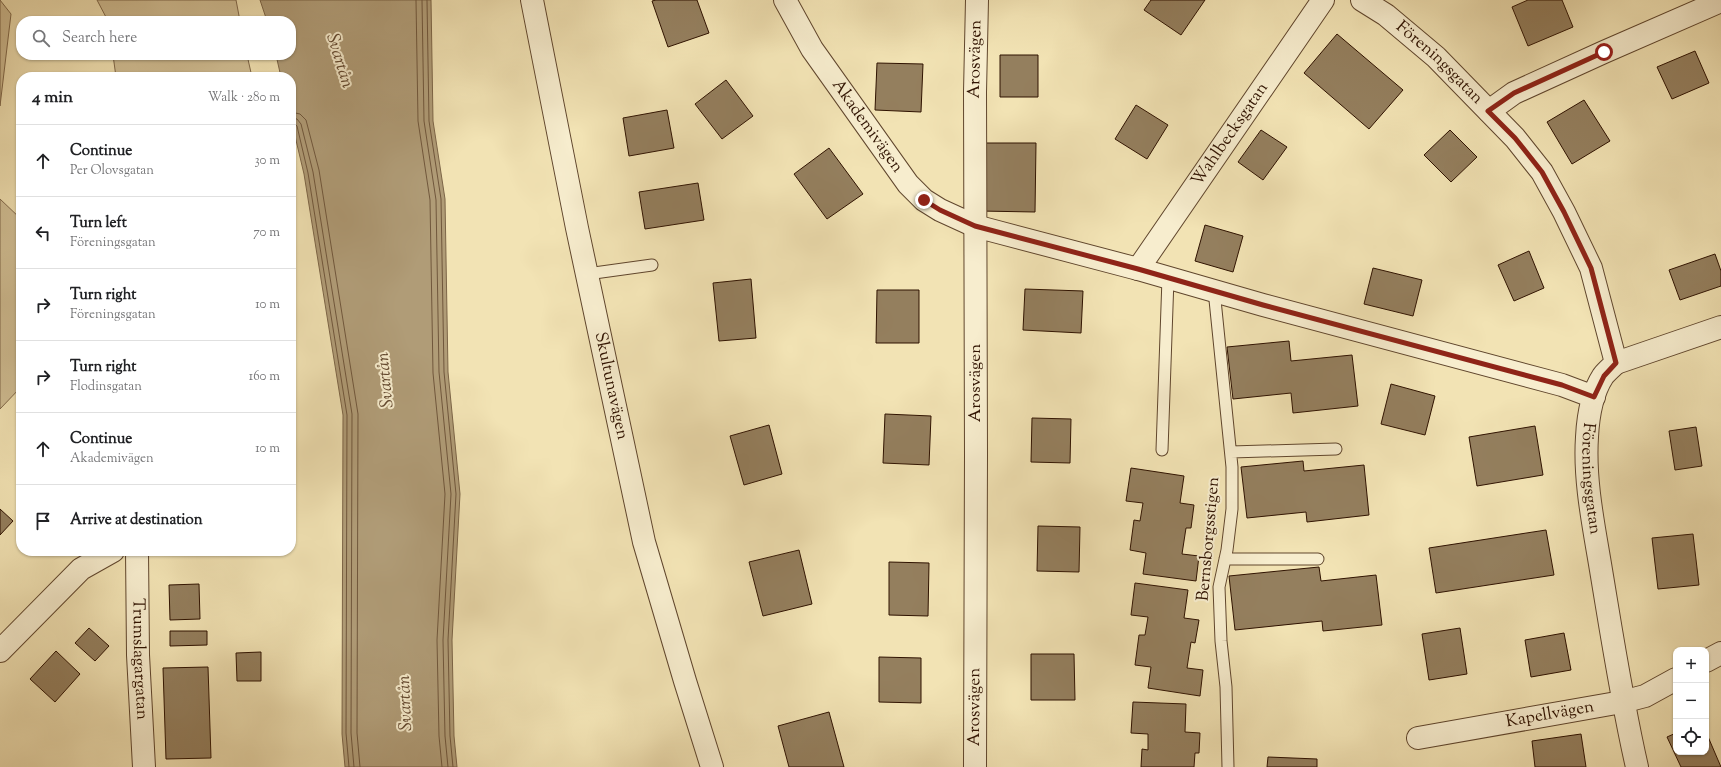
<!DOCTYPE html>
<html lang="en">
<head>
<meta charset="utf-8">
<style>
  body { margin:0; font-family:"Sorts Mill Goudy",serif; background:#f2f2f2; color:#202124 }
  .controls { position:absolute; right:12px; bottom:12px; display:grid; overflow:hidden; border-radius:8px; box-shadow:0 1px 3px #0004 }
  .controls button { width:36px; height:36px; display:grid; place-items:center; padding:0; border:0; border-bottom:1px solid #e0e0e0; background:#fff; color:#202124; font:20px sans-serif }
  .stop { position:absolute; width:12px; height:12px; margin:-9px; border:3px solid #8f2418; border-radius:50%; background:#fff }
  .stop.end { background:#8f2418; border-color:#fff; box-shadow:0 1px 4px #0008 }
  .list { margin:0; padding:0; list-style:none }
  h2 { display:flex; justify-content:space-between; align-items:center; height:52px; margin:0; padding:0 16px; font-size:17px }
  h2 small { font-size:13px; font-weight:400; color:#757577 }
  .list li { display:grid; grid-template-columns:26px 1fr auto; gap:12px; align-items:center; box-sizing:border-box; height:72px; padding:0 16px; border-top:1px solid #e0e0e0 }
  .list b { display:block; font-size:15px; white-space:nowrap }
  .list p { margin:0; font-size:13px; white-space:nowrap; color:#757577 }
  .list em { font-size:13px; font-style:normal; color:#757577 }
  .icon { flex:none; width:22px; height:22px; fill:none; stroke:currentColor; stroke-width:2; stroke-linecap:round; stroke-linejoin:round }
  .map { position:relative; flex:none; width:1721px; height:767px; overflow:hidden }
  .search { position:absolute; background:#fff; box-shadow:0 1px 3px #0004; left:16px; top:16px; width:280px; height:44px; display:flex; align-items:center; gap:10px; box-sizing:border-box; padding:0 14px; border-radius:16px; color:#757577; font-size:15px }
  .panel { position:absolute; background:#fff; box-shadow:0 1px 3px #0004; left:16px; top:72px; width:280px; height:484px; border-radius:16px }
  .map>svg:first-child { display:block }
</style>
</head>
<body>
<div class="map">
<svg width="1721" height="767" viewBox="0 0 1721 767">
  <rect width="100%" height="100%" fill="#f2e3b4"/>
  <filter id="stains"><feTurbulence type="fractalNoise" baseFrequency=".005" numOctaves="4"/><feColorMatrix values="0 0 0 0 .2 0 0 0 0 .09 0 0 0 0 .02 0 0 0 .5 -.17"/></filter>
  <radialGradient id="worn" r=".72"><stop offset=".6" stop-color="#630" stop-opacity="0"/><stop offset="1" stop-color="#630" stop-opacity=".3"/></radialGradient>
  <path fill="#d1bf95" stroke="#80684a" d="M0 0 11 14 0 106Z
    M97 0H236L240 21H108Z
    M113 55H247L252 77H116Z
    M0 199 21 219V387L0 409Z"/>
  <path fill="#b09c77" stroke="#7c6547" d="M260 0H431L433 121 445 199 448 372 460 494 452 640 454 736 457 767H345L342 734 343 415 304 174 291 119V77H281L276 55H291V21H267Z"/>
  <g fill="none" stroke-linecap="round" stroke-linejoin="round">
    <path stroke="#70573c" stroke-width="1" d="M416 0 418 121 430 200 433 373 445 494 437 640 439 736 442 767
      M422 0 424 121 436 200 439 372 451 494 443 640 445 736 448 767
      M427 0 429 121 441 199 444 372 456 494 448 640 450 736 453 767
      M291 112 300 114 306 120 319 170 358 414 357 733 360 767
      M291 118 297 119 301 124 313 172 352 414 351 733 354 767
      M291 123H294L297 126 308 173 347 415 346 733 349 767"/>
  </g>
  <path fill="#947f5e" stroke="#2f1200" d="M656 0H697L709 33 668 47 652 1Z
    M1151 0H1205L1181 35 1144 10Z
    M1528 0H1562L1573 27 1528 46 1512 7Z
    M1337 34 1403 90 1369 129 1304 73Z
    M1695 51 1709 83 1672 99 1657 67Z
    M1000 55H1038V97H1000Z
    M877 63 923 64 921 112 875 110Z
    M726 80 753 116 722 139 695 104Z
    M1584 100 1610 141 1572 164 1547 122Z
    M1136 105 1168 125 1147 159 1115 139Z
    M667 110 674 148 629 156 623 118Z
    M1261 130 1287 147 1263 180 1238 162Z
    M1450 130 1477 157 1451 182 1424 155Z
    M980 143H1036L1035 212 979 211Z
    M829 148 863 194 827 219 794 174Z
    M698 183 704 220 645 229 639 192Z
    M1205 225 1243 236 1233 272 1195 261Z
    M1529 251 1544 288 1514 301 1498 265Z
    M1715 254 1721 271V286L1680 300 1669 270Z
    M1373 268 1422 280 1413 316 1364 304Z
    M751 279 756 338 719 341 713 283Z
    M1025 289 1083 291 1081 333 1023 330Z
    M877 290H919V343H876Z
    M1289 341 1291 361 1352 355 1358 406 1293 413 1291 393 1233 399 1227 347Z
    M1391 384 1435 396 1425 435 1381 424Z
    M885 414 931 416 929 465 883 463Z
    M1032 418 1071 419 1070 463 1031 462Z
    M769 425 782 474 744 485 730 436Z
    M1535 426 1543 475 1477 486 1469 437Z
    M1696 427 1702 466 1675 470 1669 431Z
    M1303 461 1304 471 1364 465 1369 515 1307 522 1306 512 1247 518 1241 467Z
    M1131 468 1184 476 1180 503 1194 505 1191 528H1186L1182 554 1199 556 1196 581 1143 574 1146 553 1130 550 1134 520 1140 521 1143 503 1126 501Z
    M0 509 13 521 0 535Z
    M1038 526 1080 527 1079 572 1037 571Z
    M1546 530 1554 575 1436 593 1429 548Z
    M1693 534 1699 585 1658 589 1652 538Z
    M799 550 812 604 763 616 749 562Z
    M889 562 929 563 928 616 889 615Z
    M1319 567 1321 581 1376 575 1382 625 1323 631 1322 621 1235 630 1229 576Z
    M1135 583 1188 590 1184 618 1199 620 1195 643 1191 642 1187 668 1203 670 1200 696 1148 688 1151 667 1135 665 1139 635H1145L1148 617 1131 615Z
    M199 584 200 619 170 620 169 585Z
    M89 628 109 646 95 661 75 643Z
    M1460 628 1467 674 1429 680 1422 634Z
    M170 631H207V645L170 646Z
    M1564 633 1571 670 1531 677 1525 640Z
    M56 651 80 674 55 702 30 679Z
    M261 652V681H237L236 653Z
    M1031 654H1074L1075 700H1031Z
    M879 657 921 658V703L879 702Z
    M208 667 211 758 166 759 163 668Z
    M1133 702 1186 704 1185 732 1200 733 1199 753H1195L1194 767H1141L1142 749 1148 750V734L1131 733Z
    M829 712 844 767H789L778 726Z
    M1706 732 1721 767H1681L1667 737 1676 733V752H1706Z
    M1581 734 1586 767H1535L1532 741Z
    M1268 757 1317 759V767H1267Z"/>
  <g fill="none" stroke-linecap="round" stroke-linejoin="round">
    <g stroke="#60462d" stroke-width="13">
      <path id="service" d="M587 274 652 265
        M1214 290 1232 467V509L1227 550 1219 587 1221 641 1226 687 1228 767
        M1162 450 1168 278
        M1231 452 1336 449
        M1225 559H1318"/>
    </g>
    <g stroke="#60462d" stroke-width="24">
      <g id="minor">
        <path id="s1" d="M785 0 812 49 908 184 924 200 940 210 975 226 1138 269 1263 305 1562 385 1594 397"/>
        <path id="s2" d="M1362 0 1386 15 1436 57 1515 138 1542 172 1564 212 1591 268 1616 363C1612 367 1607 371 1603 376 1592 393 1588 417 1587 437 1584 481 1594 527 1601 570 1612 636 1622 702 1637 767"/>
        <path d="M1489 111 1514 93 1604 52 1721 1"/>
        <path id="s3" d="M1138 269 1323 0"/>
        <path d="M1616 363 1721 327"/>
        <path id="s4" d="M137 551 138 655 144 767"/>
        <path d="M0 651 81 569 113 551"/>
        <path d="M1706 661 1721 653"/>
        <path id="s5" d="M1418 738 1622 702 1645 696 1676 679"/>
        <path id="s6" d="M975 767 976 455 975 92 977 0"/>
      </g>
    </g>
    <g stroke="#60462d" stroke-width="24">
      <g id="tertiary">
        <path id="s7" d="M532 0 577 228 644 542 685 681 712 767"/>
      </g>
    </g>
    <use href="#service" stroke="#f7edce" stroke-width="11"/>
    <use href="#minor" stroke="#f7edce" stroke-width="22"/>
    <use href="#tertiary" stroke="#f7edce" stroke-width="22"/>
  </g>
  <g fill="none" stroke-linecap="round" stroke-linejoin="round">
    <path stroke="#8f2418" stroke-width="5" d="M924 200 940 210 975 226 1138 269 1263 305 1562 385 1594 397 1604 376 1616 363 1591 268 1564 212 1542 172 1515 138 1488 111 1514 93 1604 52"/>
  </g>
  <g text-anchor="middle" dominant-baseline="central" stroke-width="4" stroke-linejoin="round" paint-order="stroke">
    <g font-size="17" fill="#2f1200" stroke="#f7edce">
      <text stroke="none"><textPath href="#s6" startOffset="708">Arosvägen</textPath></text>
      <text stroke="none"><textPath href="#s2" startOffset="100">Föreningsgatan</textPath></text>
      <text stroke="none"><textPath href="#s1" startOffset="151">Akademivägen</textPath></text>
      <text stroke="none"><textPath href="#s3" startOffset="163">Wahlbecksgatan</textPath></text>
      <text transform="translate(976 383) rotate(-90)">Arosvägen</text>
      <text stroke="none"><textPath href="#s7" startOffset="394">Skultunavägen</textPath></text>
      <text stroke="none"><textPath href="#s2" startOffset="580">Föreningsgatan</textPath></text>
      <text transform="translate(1209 539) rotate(-85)">Bernsborgsstigen</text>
      <text stroke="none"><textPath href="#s4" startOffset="108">Trumslagargatan</textPath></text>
      <text stroke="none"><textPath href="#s6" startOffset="60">Arosvägen</textPath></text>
      <text stroke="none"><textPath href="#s5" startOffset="134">Kapellvägen</textPath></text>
    </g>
    <g font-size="18" font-style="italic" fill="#634930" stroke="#f7edce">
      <text transform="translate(339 61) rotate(73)">Svartån</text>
      <text transform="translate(386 380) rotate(-95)">Svartån</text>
      <text transform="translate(406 703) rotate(-92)">Svartån</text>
    </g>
  </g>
  <rect width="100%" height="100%" filter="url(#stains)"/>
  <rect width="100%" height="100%" fill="url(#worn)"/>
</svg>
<div class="controls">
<button>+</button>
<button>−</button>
<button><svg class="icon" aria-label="locate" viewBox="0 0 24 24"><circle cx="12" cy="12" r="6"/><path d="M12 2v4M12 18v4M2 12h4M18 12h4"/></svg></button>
</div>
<div class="stop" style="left:1604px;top:52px"></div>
<div class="stop end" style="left:924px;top:200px"></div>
<div class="search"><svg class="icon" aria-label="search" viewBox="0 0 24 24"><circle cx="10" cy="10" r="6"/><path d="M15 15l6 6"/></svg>Search here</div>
<section class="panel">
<h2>4 min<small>Walk · 280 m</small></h2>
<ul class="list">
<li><svg class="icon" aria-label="ahead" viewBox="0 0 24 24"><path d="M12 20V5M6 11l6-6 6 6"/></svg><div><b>Continue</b><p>Per Olovsgatan</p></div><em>30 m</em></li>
<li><svg class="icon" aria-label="left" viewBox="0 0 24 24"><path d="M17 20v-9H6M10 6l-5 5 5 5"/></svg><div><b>Turn left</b><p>Föreningsgatan</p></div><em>70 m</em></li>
<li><svg class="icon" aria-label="right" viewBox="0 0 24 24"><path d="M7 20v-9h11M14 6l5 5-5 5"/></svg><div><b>Turn right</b><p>Föreningsgatan</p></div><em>10 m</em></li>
<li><svg class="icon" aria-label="right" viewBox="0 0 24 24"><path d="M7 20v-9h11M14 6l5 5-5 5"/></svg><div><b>Turn right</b><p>Flodinsgatan</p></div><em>160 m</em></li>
<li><svg class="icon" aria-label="ahead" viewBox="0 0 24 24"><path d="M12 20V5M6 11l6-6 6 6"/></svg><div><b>Continue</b><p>Akademivägen</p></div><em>10 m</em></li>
<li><svg class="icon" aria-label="arrive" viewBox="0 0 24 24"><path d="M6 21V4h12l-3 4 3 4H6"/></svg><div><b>Arrive at destination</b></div></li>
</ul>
</section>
</div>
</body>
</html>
